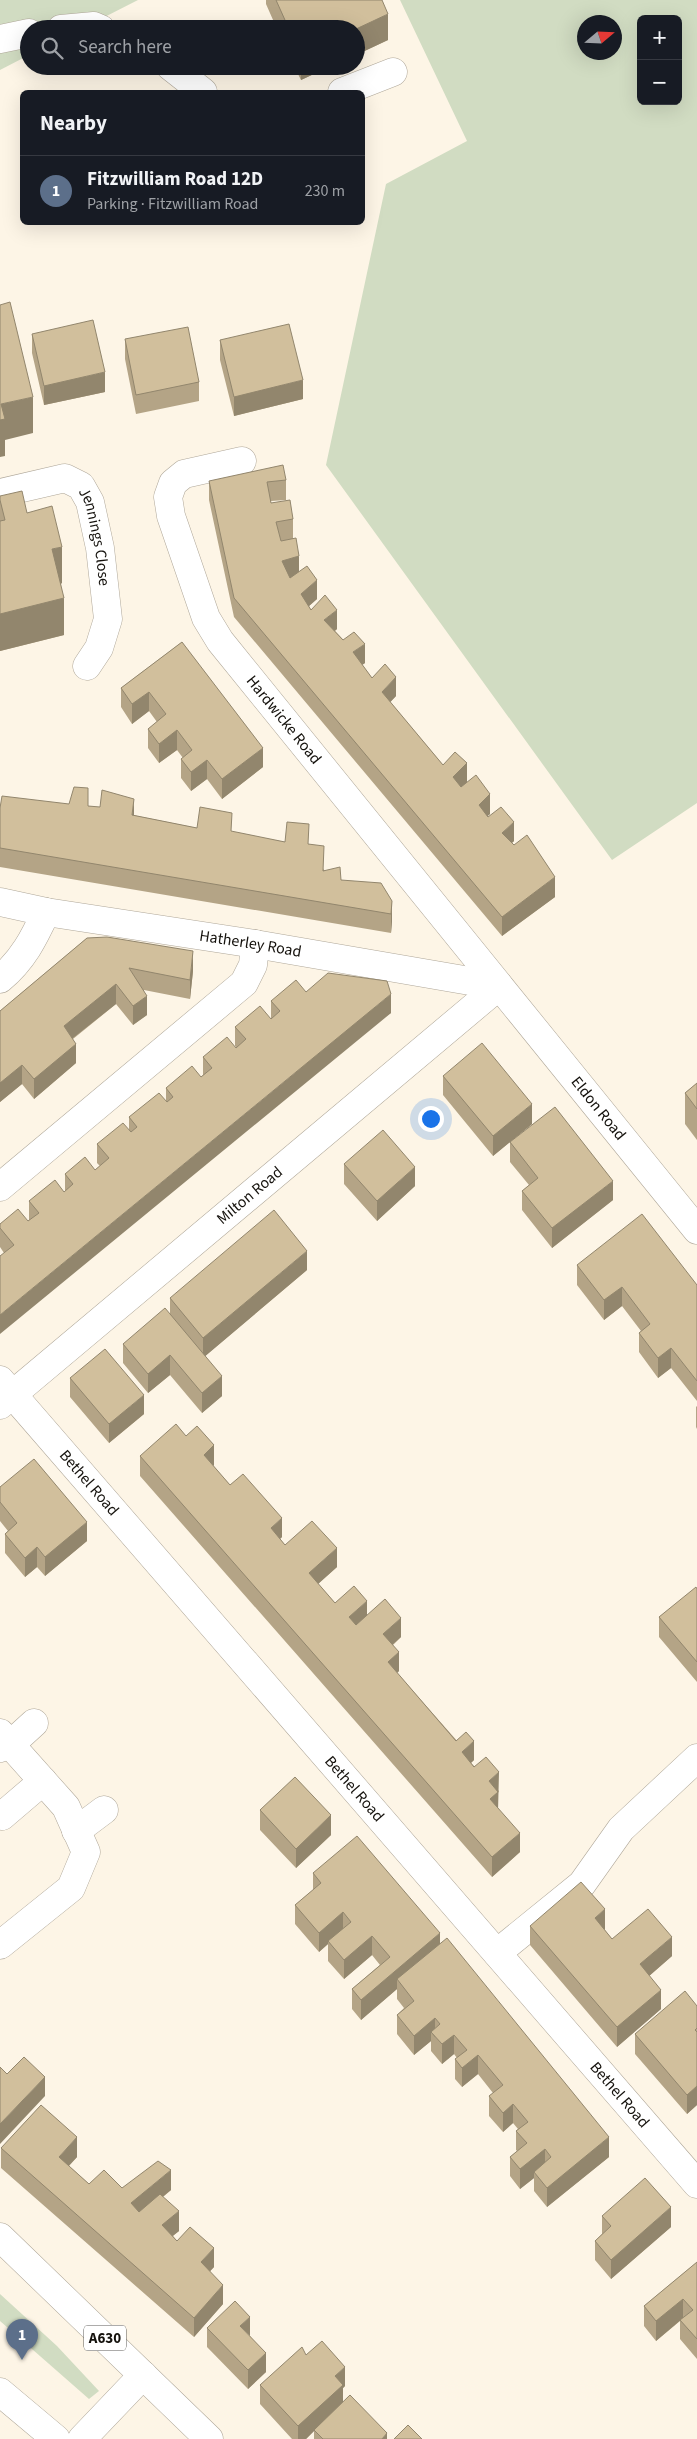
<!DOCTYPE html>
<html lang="en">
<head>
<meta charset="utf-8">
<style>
  body { margin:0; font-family:"Source Sans 3",sans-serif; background:#242831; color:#f1f3f6 }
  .controls { position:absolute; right:15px; top:15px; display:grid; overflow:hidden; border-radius:8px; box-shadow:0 5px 20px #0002 }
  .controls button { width:45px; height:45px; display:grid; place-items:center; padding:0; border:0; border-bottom:1px solid #363941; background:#171b24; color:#f1f3f6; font:25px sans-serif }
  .compass { position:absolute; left:577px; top:15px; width:45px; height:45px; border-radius:50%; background:#171b24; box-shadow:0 5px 20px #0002; rotate:71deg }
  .you { position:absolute; left:430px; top:1118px; width:18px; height:18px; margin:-12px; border:4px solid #fff; border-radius:50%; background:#1a73e8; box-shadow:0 0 0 8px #1a73e833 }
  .badge { display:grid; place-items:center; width:32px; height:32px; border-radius:50%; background:#448c89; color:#fff; font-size:16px; font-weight:700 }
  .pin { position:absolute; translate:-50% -41px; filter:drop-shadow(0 1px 2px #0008) }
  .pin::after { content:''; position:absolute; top:26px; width:18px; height:15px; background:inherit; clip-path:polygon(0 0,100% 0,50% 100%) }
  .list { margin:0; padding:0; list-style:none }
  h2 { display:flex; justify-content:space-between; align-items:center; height:65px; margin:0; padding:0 20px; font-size:21px }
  h2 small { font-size:16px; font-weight:400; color:#9ea1a6 }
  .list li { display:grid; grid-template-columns:32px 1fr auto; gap:15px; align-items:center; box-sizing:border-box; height:70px; padding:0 20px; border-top:1px solid #363941 }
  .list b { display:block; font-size:19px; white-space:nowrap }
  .list p { margin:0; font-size:16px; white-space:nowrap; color:#9ea1a6 }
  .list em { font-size:16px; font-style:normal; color:#9ea1a6 }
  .icon { flex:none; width:28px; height:28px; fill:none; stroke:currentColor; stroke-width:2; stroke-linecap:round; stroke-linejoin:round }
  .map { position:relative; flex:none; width:697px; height:2439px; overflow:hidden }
  .search { position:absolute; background:#171b24; box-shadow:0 5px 20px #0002; left:20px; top:20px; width:345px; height:55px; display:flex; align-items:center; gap:12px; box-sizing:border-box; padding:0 18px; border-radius:28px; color:#9ea1a6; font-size:19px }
  .panel { position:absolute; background:#171b24; box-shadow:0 5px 20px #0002; left:20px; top:90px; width:345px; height:135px; border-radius:8px }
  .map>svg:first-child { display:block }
</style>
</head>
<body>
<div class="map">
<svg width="697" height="2439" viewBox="0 0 697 2439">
  <rect width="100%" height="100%" fill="#fdf5e6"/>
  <path fill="#d1dcc2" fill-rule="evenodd" d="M0 0H138L81 29H29V55L0 70Z
    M400 0H697V803L612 860 326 465 386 184 467 141ZM641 19H678V101H641ZM614 22V52H584V22Z
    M0 2294 57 2346 99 2391 89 2399 0 2321Z"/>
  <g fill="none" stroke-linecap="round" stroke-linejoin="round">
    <g stroke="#afa799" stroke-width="29">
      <g id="minor">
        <path d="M61 29 94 26 101 29"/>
        <path d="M0 39 29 33"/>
        <path d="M170 66 203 92"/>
        <path d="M342 92 393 72"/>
        <path id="s1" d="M242 461 184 474 173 483 168 497 171 516 194 583 206 618 220 641 697 1230"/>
        <path id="s2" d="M0 493 65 478 81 486 90 502 100 548 108 619 99 648 87 666"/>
        <path id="s3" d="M0 902 46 912 255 944 499 986"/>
        <path d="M0 979C23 960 34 938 46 912"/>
        <path d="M0 1187 244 983 253 965 255 944"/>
        <path id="s4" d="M0 1380 697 2184"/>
        <path id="s5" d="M0 1405 499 986"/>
        <path d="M0 1733 66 1807 86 1852 71 1888 0 1945"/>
        <path d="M0 1748 11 1744 34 1723"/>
        <path d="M2 1816 43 1781"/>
        <path d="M76 1831 104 1810"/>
        <path d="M497 1953 582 1884 621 1829 697 1758"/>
        <path d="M0 2392 56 2439"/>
        <path d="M82 2439 143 2375"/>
      </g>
    </g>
    <g stroke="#afa799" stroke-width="29">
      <path id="major" d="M0 2237 209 2439"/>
    </g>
    <use href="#minor" stroke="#fff" stroke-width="28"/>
    <use href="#major" stroke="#fff" stroke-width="28"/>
  </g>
  <path fill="#b4a486" d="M266 0H382L388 40 356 55V29H277L266 4Z
    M294 66H331L301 80Z
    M32 334 105 392 44 405 32 353Z
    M125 339 199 382V401L136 414 125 359Z
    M220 340 303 399 234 416 220 360Z
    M286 480V500L271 501V503L293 519V539L299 572 317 599 309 606 311 610 337 629 335 631 365 663 362 665 372 678 396 696 390 702 443 765 467 782 490 814 487 816 514 841 512 843 555 897 502 936 234 617 209 500V481Z
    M0 496 62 583 61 584 64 635 0 651Z
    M182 642 263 767 222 799 207 779 191 791 181 778V759L183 758 177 750 159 763 148 748V729L157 722 149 711 132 724 121 707V688Z
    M88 806 197 828 232 832 285 842 309 844 324 870 341 880 392 901V921L391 933 0 867V808Z
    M87 938 193 971 190 999 144 990 147 1015 133 1025 116 1004 73 1039 76 1063 34 1099 22 1084 0 1102V1011Z
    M306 992 391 1013 4 1253 0 1247V1224L28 1221 29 1220V1201L64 1192 65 1191V1174L95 1170 100 1166 97 1163V1144L129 1130V1117L166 1101V1088L201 1077 203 1075V1057L236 1047 235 1046V1027L271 1019V1001Z
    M443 1076 532 1124 493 1156 443 1095Z
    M697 1083V1140L685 1124V1093Z
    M510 1142 613 1200 552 1248 522 1210V1191L529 1185 510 1162Z
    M344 1164 415 1186 377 1221 344 1184Z
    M577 1265 697 1285V1401L671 1368 658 1378 639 1352V1333L641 1331 622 1306 604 1320 577 1285Z
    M307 1270 205 1356 222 1396 202 1413 170 1375 148 1393 123 1363V1344L170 1314V1298Z
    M70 1378 144 1414 109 1443 70 1397Z
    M697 1406V1429L696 1427V1407Z
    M186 1436 214 1465 213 1466 230 1485 282 1537 280 1539 285 1545 337 1567 318 1584 335 1603 367 1615 401 1637 393 1645 399 1671 397 1673 474 1760 471 1763 499 1791 498 1793V1808L520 1852 492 1877 140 1476V1456Z
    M0 1487 87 1541 45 1576 37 1567 25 1577 5 1553V1534L8 1531 0 1521Z
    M697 1589V1682L659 1637V1617Z
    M260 1810 331 1835 296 1868 260 1830Z
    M313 1873 440 1945 609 2157 547 2207 534 2191V2178L520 2189 510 2176V2157L517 2151 516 2150V2131L518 2129 513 2123 503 2132 489 2116V2096L493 2093 478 2074 462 2087 455 2079V2059L457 2058 454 2054 442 2064 431 2051V2041L414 2055 397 2034V2015L404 2008 397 1999V1989L361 2020 352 2009V1989L380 1965 372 1955 344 1979 328 1961V1944L319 1952 295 1924V1905L313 1890Z
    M530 1926 605 1929H604L612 1939 672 1956 649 1976 661 2009 617 2047 530 1945Z
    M697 2006V2105L687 2114 635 2054V2034Z
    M1 2148 77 2157 69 2166 89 2184 122 2188 171 2190 163 2197 179 2231 173 2236 177 2241 214 2267 210 2271 223 2304 194 2337 1 2168Z
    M602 2216 671 2227 611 2279 595 2260V2241L602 2234Z
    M697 2262V2359L680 2339V2321L656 2341 644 2326V2306Z
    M207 2328 250 2336 266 2372 248 2389 207 2347Z
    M306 2355 345 2386 343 2388V2402L387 2439H314V2431L306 2439H292L260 2404V2385Z"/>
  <path fill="#92866d" d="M388 14V40L356 55V29Z
    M301 66H331L301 80Z
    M105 372V392L44 405V386Z
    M303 380V399L234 416V397Z
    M33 397V433L5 440V456L0 457V420L1 404Z
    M62 547V583L52 586V549Z
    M299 556V576L282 581V561Z
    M317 580V599L301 613V594Z
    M64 598V635L0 651V614Z
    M337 610V629L324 639V620Z
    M365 644V663L353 671V652Z
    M396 677V696L382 711V692Z
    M149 692V711L132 724V704Z
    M177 730V750L159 763V744Z
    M263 748V767L222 799V779Z
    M207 760V779L191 791V772Z
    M467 763V782L453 796V777Z
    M490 794V814L479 824V805Z
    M134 799V818L132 815Z
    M514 822V841L502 852V833Z
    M555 877V897L502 936V917Z
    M392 901V921L391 933V914Z
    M193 951V971L190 999V980Z
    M116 984V1004L64 1045V1026Z
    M391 994V1013L0 1334V1315Z
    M147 996V1015L133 1025V1006Z
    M76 1044V1063L34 1099V1079Z
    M22 1065V1084L0 1102V1083Z
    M532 1104V1124L493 1156V1136Z
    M415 1167V1186L377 1221V1201Z
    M613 1181V1200L552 1248V1228Z
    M307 1251V1270L203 1358V1338Z
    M622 1287V1306L604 1320V1300Z
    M671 1348V1368L658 1378V1358Z
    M170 1355V1375L148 1393V1374Z
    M222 1376V1396L202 1413V1393Z
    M144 1395V1414L109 1443V1424Z
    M214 1445V1465L204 1474V1455Z
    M282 1518V1537L271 1547V1528Z
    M87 1522V1541L45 1576V1557Z
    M37 1547V1567L25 1577V1558Z
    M337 1548V1567L309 1592V1573Z
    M367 1601V1620L349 1636V1617Z
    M401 1618V1637L383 1653V1634Z
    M399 1652V1671L388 1681V1662Z
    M474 1741V1760L462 1771V1752Z
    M499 1772 498 1812 490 1819 489 1781Z
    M331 1815V1835L296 1868V1849Z
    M520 1833V1852L492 1877V1857Z
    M605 1909V1929L595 1937V1918Z
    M343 1912V1931L328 1941V1944L319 1952V1933Z
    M440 1933V1953L397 1979V1989L361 2020V2000Z
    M372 1936V1955L344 1979V1960Z
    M672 1937V1956L640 1984V1964Z
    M661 1990V2009L617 2047V2027Z
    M435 2018V2037L431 2032V2041L414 2055V2036Z
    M454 2035V2054L442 2064V2044Z
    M478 2055V2074L462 2087V2068Z
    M45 2077V2096L0 2144V2124Z
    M697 2086V2105L687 2114V2095Z
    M513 2104V2123L503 2132V2113Z
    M77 2137V2157L59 2176V2157Z
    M609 2137V2157L547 2207V2188Z
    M545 2149V2169L534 2172V2178L520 2189V2169Z
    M171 2170V2190L131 2222V2203Z
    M671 2207V2227L611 2279V2260Z
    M179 2211V2231L162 2244V2225Z
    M214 2248V2267L201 2281V2262Z
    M223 2285V2304L194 2337V2318Z
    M683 2299V2318L656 2341V2321Z
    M250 2317V2336L240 2326Z
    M266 2353V2372L248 2389V2370Z
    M345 2367V2386L343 2388V2405L314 2430V2431L306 2439H298V2426L335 2376Z
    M387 2433V2439H382Z"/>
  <path fill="#d1bf9c" stroke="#92866d" d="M276 0H382L388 14 356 29H289Z
    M10 302 33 397 1 404 5 419 0 420V305Z
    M93 320 105 372 44 386 32 334Z
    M289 324 303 380 234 397 220 340Z
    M188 327 199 382 136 395 125 339Z
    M283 465 286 480 267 482 271 503 290 500 293 519 276 522 281 541 296 538 299 556 282 561 290 578 307 566 317 580 301 594 311 610 325 595 337 610 324 620 343 640 354 632 365 644 353 652 372 678 385 664 396 677 382 692 443 765 455 752 467 763 453 777 461 787 476 775 490 794 479 805 488 817 501 807 514 822 502 833 514 845 527 835 555 877 502 917 234 598 209 481Z
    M22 491 27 513 52 506 62 547 52 549 64 598 0 614V521L5 520 0 500V496Z
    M182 642 263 748 222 779 207 760 191 772 181 759 192 750 177 730 159 744 148 729 166 714 149 692 132 704 121 688Z
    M74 787 88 788V806L100 807 102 790 134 799 132 815 197 828 200 807 232 813 231 831 285 842 287 822 309 824 308 844 324 846 323 871 340 867 341 880 381 883 392 901 391 914 0 848V808L2 796 69 804Z
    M107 937 193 951 190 980 129 968 147 996 133 1006 116 984 64 1026 76 1044 34 1079 22 1065 0 1083V1011L87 938Z
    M328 973 387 981 391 994 0 1315V1256L14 1245 0 1228V1224L18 1209 28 1221 39 1213 29 1201 55 1180 64 1192 73 1184 65 1174 85 1157 95 1170 109 1158 97 1144 123 1123 131 1132 137 1127 129 1117 159 1093 167 1102 173 1097 166 1088 192 1066 201 1077 212 1068 203 1057 227 1037 236 1048 246 1039 235 1027 260 1006 271 1019 280 1011 271 1001 296 980 306 992Z
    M482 1043 532 1104 493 1136 443 1076Z
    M697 1083V1109L685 1093Z
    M555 1107 613 1181 552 1228 522 1191 538 1178 510 1142Z
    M383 1130 415 1167 377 1201 344 1164Z
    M274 1210 307 1251 203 1338 170 1298Z
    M642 1214 697 1285V1381L671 1348 658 1358 639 1333 650 1324 622 1287 604 1300 577 1265Z
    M165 1308 222 1376 202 1393 170 1355 148 1374 123 1344Z
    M105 1349 144 1395 109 1424 70 1378Z
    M176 1424 186 1436 197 1426 214 1445 204 1455 230 1485 243 1474 282 1518 271 1528 285 1545 312 1521 337 1548 309 1573 335 1603 354 1586 367 1601 349 1617 356 1625 385 1599 401 1618 383 1634 399 1652 388 1662 456 1741 466 1732 474 1741 462 1752 474 1767 486 1757 499 1772 489 1781 498 1792 490 1799 520 1833 492 1857 140 1456Z
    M34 1459 87 1522 45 1557 37 1547 25 1558 5 1534 17 1523 0 1502V1487Z
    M696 1587 697 1589V1662L659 1617Z
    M295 1777 331 1815 296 1849 260 1810Z
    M357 1836 440 1933 361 2000 352 1989 390 1957 372 1936 344 1960 328 1941 351 1922 343 1912 319 1933 295 1905 321 1883 313 1873Z
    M581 1882 605 1909 595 1918 612 1939 648 1909 672 1937 640 1964 661 1990 617 2027 530 1926Z
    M447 1938 609 2137 547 2188 534 2172 551 2157 545 2149 520 2169 510 2157 527 2143 516 2131 528 2122 513 2104 503 2113 489 2096 503 2085 478 2055 462 2068 455 2059 467 2050 454 2035 442 2044 431 2032 440 2024 435 2018 414 2036 397 2015 414 2001 397 1979Z
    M685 1991 697 2006V2028L695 2030 697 2032V2086L687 2095 635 2034Z
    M24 2057 45 2077 0 2124V2067L7 2074Z
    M41 2105 77 2137 59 2157 89 2184 104 2170 122 2188 158 2161 171 2170 131 2203 139 2212 160 2194 179 2211 162 2225 177 2241 190 2227 214 2248 201 2262 223 2285 194 2318 1 2148Z
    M645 2178 671 2207 611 2260 595 2241 611 2226 602 2216Z
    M697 2262V2339L680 2320 693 2310 683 2299 656 2321 644 2306Z
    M235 2301 250 2317 240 2326 266 2353 248 2370 207 2328Z
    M322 2341 345 2367 335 2376 343 2385 298 2426 260 2385 302 2347 306 2355Z
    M350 2395 387 2433 382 2439H323L314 2430Z
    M408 2425 422 2439H394Z"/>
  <g text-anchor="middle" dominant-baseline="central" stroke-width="5" stroke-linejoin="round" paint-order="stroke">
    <rect fill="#fff" stroke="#5b5956" stroke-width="1" x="84" y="2325.5" width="42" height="25" rx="4"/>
    <g font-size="15" font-weight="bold" fill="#15120d">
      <text x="105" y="2338">A630</text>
    </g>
    <g font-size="16" fill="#15120d" stroke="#fff">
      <text stroke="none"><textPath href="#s2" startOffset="138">Jennings Close</textPath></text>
      <text stroke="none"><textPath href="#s1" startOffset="344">Hardwicke Road</textPath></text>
      <text stroke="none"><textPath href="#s3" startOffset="254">Hatherley Road</textPath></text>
      <text stroke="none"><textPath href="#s1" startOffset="844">Eldon Road</textPath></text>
      <text stroke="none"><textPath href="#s5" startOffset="326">Milton Road</textPath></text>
      <text stroke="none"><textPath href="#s4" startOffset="136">Bethel Road</textPath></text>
      <text stroke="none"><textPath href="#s4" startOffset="541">Bethel Road</textPath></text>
      <text stroke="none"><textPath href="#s4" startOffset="946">Bethel Road</textPath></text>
    </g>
  </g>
</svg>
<div class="controls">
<button>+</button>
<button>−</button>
</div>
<svg class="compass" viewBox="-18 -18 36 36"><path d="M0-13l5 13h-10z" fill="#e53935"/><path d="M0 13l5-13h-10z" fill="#9ea1a6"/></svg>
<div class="you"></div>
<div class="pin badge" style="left:22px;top:2360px;background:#5c6f8a">1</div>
<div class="search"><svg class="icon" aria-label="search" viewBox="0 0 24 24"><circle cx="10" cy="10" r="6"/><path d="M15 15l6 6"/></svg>Search here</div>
<section class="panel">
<h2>Nearby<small></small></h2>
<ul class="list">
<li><span class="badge" style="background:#5c6f8a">1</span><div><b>Fitzwilliam Road 12D</b><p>Parking · Fitzwilliam Road</p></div><em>230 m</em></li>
</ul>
</section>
</div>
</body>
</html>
